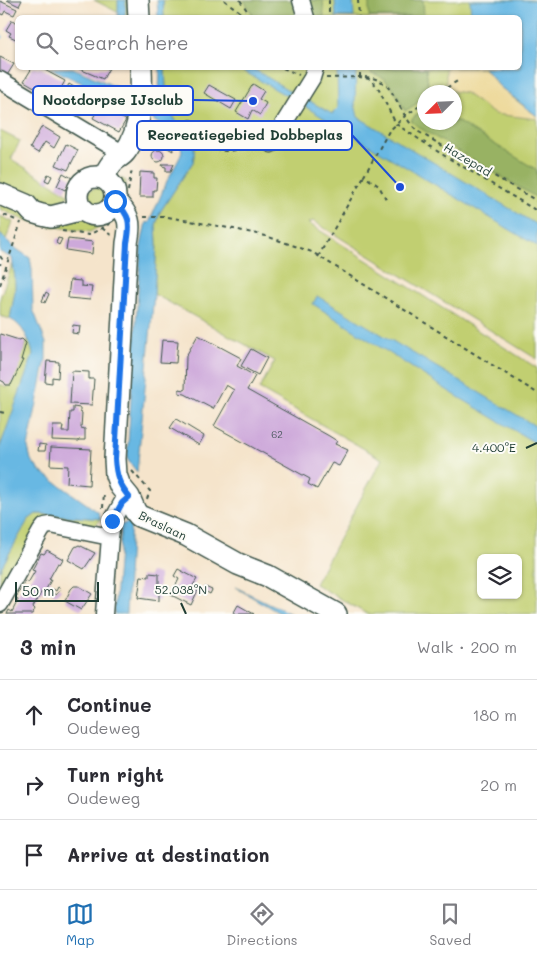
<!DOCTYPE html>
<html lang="en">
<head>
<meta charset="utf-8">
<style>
  body { margin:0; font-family:Mali,sans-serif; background:#f7f7f7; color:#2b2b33 }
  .controls { position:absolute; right:15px; bottom:15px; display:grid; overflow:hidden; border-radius:8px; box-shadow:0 1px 4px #0004 }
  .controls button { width:45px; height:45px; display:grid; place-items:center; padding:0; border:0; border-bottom:1px solid #e1e1e2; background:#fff; color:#2b2b33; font:25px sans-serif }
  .compass { position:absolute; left:417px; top:85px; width:45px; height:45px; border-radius:50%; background:#fff; box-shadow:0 1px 4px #0004; rotate:246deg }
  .scale { position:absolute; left:15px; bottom:12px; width:84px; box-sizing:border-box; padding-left:5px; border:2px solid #1f3d34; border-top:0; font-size:14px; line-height:18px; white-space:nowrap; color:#1f3d34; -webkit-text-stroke:4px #fdfcf7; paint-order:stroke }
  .stop { position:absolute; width:15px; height:15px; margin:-11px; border:4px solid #1a73e8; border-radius:50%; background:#fff }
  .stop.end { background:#1a73e8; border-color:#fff; box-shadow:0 1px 5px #0008 }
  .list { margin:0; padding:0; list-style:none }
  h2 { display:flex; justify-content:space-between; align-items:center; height:65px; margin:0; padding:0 20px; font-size:21px }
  h2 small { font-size:16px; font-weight:400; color:#7c7c81 }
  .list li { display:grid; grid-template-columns:32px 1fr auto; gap:15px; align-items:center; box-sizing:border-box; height:70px; padding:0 20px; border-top:1px solid #e1e1e2 }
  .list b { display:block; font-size:19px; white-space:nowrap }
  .list p { margin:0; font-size:16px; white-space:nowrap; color:#7c7c81 }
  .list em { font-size:16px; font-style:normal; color:#7c7c81 }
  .icon { flex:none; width:28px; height:28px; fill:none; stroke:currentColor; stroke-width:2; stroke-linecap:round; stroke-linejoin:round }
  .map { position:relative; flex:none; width:537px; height:614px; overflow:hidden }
  .search { position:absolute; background:#fff; box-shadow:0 1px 4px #0004; left:15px; right:15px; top:15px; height:55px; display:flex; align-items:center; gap:12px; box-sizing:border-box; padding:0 18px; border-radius:8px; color:#7c7c81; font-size:19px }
  .sheet { height:275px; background:#fff }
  nav { display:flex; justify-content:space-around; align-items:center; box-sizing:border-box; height:70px; border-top:1px solid #e1e1e2; background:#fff; font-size:14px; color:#7c7c81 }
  nav a { display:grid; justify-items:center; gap:2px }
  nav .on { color:#1f6fb2 }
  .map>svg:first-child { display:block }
</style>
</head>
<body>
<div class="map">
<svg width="537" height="614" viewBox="0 0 537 614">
  <rect width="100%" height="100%" fill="#fdfcf7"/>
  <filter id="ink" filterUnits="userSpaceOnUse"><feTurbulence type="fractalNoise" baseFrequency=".02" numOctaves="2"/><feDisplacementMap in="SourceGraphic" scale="10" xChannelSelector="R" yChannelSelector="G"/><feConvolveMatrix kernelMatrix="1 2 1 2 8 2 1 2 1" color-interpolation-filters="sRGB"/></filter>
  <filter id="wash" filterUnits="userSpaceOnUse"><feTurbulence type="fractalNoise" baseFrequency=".0096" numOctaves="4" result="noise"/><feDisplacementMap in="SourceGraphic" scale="20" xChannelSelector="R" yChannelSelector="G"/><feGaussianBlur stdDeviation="1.12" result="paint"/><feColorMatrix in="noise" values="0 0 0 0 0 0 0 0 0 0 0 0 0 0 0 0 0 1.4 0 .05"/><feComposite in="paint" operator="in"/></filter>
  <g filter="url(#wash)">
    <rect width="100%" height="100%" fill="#f5e4cb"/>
    <path fill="#c1cf71" stroke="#708652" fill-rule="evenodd" d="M94 0H128L129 17H127Z
      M163 0H537V359L313 221 308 223 537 368V614H367L315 584 382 459 259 389 275 361 154 294 157 244 156 225 160 212 193 162C199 134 182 134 172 114 165 100 166 83 165 68H520V18H164ZM424 92H454V122H424ZM481 558H518V595H481Z
      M0 131 20 141 11 159 70 195C47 212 23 197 0 187Z
      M121 178 126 181 125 196H120L119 188Z
      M87 197a9 9 0 1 1 18 0a9 9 0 1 1-18 0Z
      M0 201 81 215 90 219 107 222 90 232 49 226 19 218 0 209Z
      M0 216 13 222 6 239 0 234Z
      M12 265C19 283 13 301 10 319L0 316V298Z
      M28 340C33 348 34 354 32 363L0 447V384L7 387 11 384Z
      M36 514 101 519 96 525 81 527 46 521 0 590V570L28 520Z"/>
    <path fill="#98b263" stroke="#5c784c" d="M244 0H296L301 17H254Z
      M304 0H323L324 17H309Z
      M369 0H423L424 17H369Z
      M371 68H426L429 92H424V99L405 111C397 96 390 77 371 73Z
      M424 110V122H454L455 120 537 170V198L420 128 411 121 414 117Z"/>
    <path fill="#eeda9e" stroke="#868c69" d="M446 68H484C497 87 518 102 537 116V119L494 114 465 93 453 91 446 85Z"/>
    <path fill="#68b8e3" stroke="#447a8c" d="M118 0H126L125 17H118Z
      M157 0H163L164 17H158Z
      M335 0H353L354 17H336Z
      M470 0H537V116L499 86 484 68H520V18L471 17Z
      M50 68H73L125 91V103Z
      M160 68H165C166 83 165 100 172 114 182 135 199 133 193 162L160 212 156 225 157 244 154 294 137 472 127 459 141 246 146 222 149 223 167 181 179 159 182 151 179 136 153 120 159 93Z
      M238 68H252L290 91 291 93 287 96Z
      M337 68H356L355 104 358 117 537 225V246L304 106 308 100 332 114 338 108Z
      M0 234 15 248 30 258 32 269 33 309 46 343V359L28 447 31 460 40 471 98 512 101 519 42 514H36L28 520 0 570V447L33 355C31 342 23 325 10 319L15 291V278L12 258 0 252Z
      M317 296 537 427V444L450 392 313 304Z
      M131 521 126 614H114L121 525Z
      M235 587 291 614H281Z"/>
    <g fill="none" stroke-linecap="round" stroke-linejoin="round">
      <path stroke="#68b8e3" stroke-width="3" d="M0 35 2 37"/>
    </g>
    <g id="blocks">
      <path fill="#cda9da" d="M7 0H22L19 6Z
        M0 1 17 9 14 15 5 11 3 15 0 13Z
        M12 20 18 23 16 26 18 27V40L9 36 11 33 6 30Z
        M0 57 14 64 6 77 0 73Z
        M32 68H41L65 81 55 99 24 81Z
        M77 68H109L103 79Z
        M69 84 74 87 72 91 76 93 73 99 78 102 73 111 63 105 69 96 64 93Z
        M253 84 264 91 259 99 266 103 260 115 252 110 248 119 236 112Z
        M209 85 236 100 231 109 204 93Z
        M99 107 126 120 119 132 93 118Z
        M42 126 60 137 54 148 45 142 38 153 30 148Z
        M154 128 158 130 159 129 171 138 173 151 150 138Z
        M66 144 78 150 68 170 56 165Z
        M152 156a6 6 0 1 1 12 0a6 6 0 1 1-12 0Z
        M163 164H174L171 171H166V167L162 166Z
        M140 172 154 173V178H157L156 190H153V197H139Z
        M63 173 72 178 65 190 57 186Z
        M48 174 52 176 49 182 45 180Z
        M58 238 62 239 59 245 56 243Z
        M68 239 93 242 92 254 66 250Z
        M70 280 81 281V286L92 287 90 300 68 298Z
        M46 292 49 294 45 303 42 301Z
        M73 325 80 326 79 334 72 333Z
        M0 334 19 340 22 339 26 343 21 360H23L11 385H6L4 382 0 380Z
        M198 335 241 358 237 366 255 376 247 390 329 436 337 441 335 444 348 450 339 466 332 463 317 489 308 484 310 479 214 426 234 390 226 385 213 409 185 394 179 393V389L185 390 186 356Z
        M162 340 178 341 176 363 160 362Z
        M251 349 267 358 258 375 241 366Z
        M47 361 59 362 58 378 52 377V383L45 382Z
        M72 371 89 372V379H94L92 405 70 404Z
        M73 407 80 408V412L82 413 81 428 85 429V440H79V441L52 440 53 426H63L62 432H69L70 412H73Z
        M176 419 204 436 199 445 170 428Z
        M39 444 46 445 45 451H38Z
        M51 447 91 449 89 485 67 483 68 466 50 465Z
        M79 545 95 553 84 569 68 560 75 547Z
        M47 550 63 559 60 564 58 563 49 579 51 580 44 593 42 591 33 607 35 609 32 614H7L9 610 12 612 18 600 16 598 25 581 28 583 35 571 32 570 41 553 44 554Z
        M178 569 197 579 192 587 198 590 191 605 171 595 179 579 174 576Z
        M149 573 159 574V601L138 598 141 576 149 577Z
        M74 586H79L92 594 81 610 65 601 71 589Z
        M58 587 61 589 56 595 51 592 53 589 56 591Z
        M205 587 212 590 210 594 203 590Z
        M238 605 254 614H233Z"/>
    </g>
  </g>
  <g filter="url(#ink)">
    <use href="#blocks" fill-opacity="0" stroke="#3f564b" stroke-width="1"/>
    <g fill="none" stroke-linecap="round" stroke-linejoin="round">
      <g stroke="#3f564b" stroke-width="19">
        <path id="minor" d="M301 0 306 18
          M0 80 124 154
          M271 144 312 78 315 68
          M0 604 41 531 45 526 51 525 110 537
          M104 614 110 537 112 521 122 503 129 497"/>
      </g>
      <g stroke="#3f564b" stroke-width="24">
        <path id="major" d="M138 0 139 18
          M77 196a19 19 0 1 1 38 0a19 19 0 1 1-38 0Z
          M103 178C106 173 109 166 113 162 117 158 122 156 125 152 142 130 142 94 141 68
          M0 194 26 205 32 212 42 215 51 217 83 209
          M115 201C130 216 131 223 127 243L115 459 116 475 120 486 129 497 135 511 139 516 186 535 238 564 268 576 336 614"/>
      </g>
      <path stroke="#3f564b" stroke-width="2" stroke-dasharray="4 4" stroke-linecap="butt" d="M224 0 239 11 243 18
        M240 0 252 18
        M329 0V18
        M358 0 359 18
        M283 68 299 75
        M360 77V68
        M365 77C393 79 394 101 408 120 411 125 415 128 419 132L537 201
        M326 78 360 77 369 79 377 86 396 124 440 153 537 211
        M440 92 459 80
        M173 137 186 121 191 120C200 127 202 137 209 145 220 157 246 148 258 143
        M128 191 132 169
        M386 199 379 186 364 176 389 131 405 116 424 103
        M4 215 18 221
        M144 217H168L234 229 266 236 312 252 537 393
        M102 228 112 236
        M62 231 89 235 111 223
        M0 256 2 259 0 265
        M318 257 364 176
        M0 285 21 222
        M0 412 6 413
        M132 471 150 491 147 499
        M103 508 104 492"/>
      <use href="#minor" stroke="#fff" stroke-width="16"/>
      <use href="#major" stroke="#fff" stroke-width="21"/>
    </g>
  </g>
  <g fill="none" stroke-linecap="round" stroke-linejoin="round" filter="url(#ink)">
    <path stroke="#1a73e8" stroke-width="6" d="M112 521 122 503 129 497C119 485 116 475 115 459L127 243C131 222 130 216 115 201"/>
  </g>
  <path fill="none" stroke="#1f3d34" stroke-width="2" d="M526 448 537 443M181 603 186 614"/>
  <g text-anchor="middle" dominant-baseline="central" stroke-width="4" stroke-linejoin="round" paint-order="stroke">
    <g font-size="10" fill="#4a585e">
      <text x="277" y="434">62</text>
    </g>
    <g font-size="12" fill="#1f3d34" stroke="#fdfcf7">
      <text transform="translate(468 159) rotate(31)">Hazepad</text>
      <text transform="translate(163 525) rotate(26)">Braslaan</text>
    </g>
  </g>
  <g font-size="12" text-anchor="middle" fill="#1f3d34" stroke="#fdfcf7" stroke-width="4" stroke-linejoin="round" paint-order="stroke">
    <text x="494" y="452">4.400°E</text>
    <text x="181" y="594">52.038°N</text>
  </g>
  <path fill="none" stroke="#1d4ed8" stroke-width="2" d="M253 101L193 100M400 187L352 135"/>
  <g fill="#1d4ed8" stroke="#fdfcf7" stroke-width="2">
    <circle cx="253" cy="101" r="5"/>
    <circle cx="400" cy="187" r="5"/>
  </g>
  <g fill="#fdfcf7" stroke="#1d4ed8" stroke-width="2">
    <rect x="33" y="86" width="160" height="29" rx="5"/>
    <rect x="137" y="121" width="215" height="29" rx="5"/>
  </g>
  <g font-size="14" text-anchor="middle" font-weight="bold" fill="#1f3d34">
    <text x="113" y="105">Nootdorpse IJsclub</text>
    <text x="245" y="140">Recreatiegebied Dobbeplas</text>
  </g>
</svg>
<div class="controls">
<button><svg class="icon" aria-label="layers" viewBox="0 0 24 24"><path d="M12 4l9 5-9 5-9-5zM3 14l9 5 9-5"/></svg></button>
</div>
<svg class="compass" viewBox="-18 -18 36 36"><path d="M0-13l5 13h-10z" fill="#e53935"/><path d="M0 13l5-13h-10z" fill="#7c7c81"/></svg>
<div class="scale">50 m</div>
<div class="stop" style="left:115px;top:201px"></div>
<div class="stop end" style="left:112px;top:521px"></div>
<div class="search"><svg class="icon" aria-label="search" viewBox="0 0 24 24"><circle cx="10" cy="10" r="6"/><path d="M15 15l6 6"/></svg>Search here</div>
</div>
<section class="sheet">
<h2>3 min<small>Walk · 200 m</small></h2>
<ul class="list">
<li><svg class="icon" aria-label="ahead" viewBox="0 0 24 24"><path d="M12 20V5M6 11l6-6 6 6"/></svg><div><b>Continue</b><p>Oudeweg</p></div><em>180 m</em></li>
<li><svg class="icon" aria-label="right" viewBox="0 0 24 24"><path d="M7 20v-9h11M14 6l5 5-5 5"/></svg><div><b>Turn right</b><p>Oudeweg</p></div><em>20 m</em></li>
<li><svg class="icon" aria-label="arrive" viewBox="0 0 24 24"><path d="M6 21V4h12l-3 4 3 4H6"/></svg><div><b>Arrive at destination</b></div></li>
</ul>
</section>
<nav>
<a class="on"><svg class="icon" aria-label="map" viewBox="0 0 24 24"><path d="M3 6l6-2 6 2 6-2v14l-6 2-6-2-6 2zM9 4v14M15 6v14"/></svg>Map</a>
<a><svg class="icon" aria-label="directions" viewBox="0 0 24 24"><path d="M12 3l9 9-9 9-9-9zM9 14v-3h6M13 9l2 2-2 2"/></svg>Directions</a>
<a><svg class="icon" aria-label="saved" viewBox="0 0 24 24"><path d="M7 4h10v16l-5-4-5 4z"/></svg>Saved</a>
</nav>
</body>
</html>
